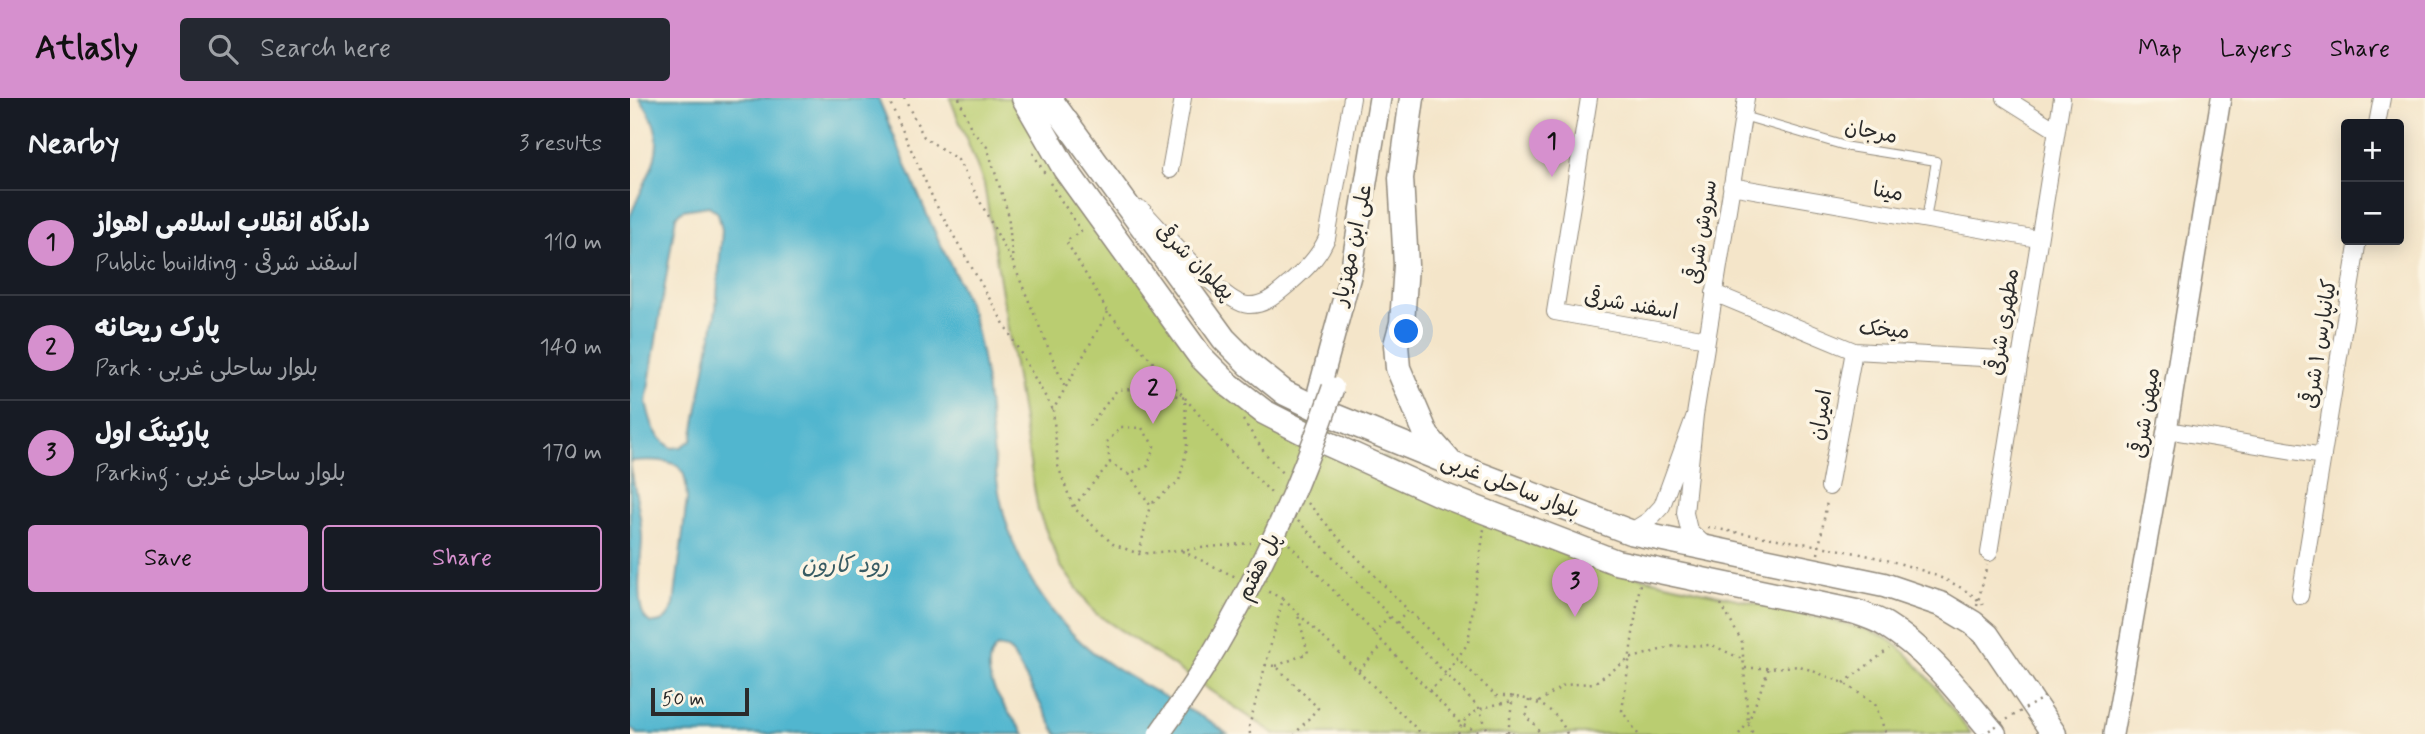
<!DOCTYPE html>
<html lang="en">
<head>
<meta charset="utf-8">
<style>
  body { margin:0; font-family:Mynerve,"Playpen Sans Arabic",sans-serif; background:#242831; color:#f1f3f6 }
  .controls { position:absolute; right:21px; top:21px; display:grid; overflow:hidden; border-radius:7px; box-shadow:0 4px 18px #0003 }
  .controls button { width:63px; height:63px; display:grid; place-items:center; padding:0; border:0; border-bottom:2px solid #363941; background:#171b24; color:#f1f3f6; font:35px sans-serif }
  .scale { position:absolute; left:21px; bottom:18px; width:98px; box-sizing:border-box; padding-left:7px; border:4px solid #2b2b2b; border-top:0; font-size:19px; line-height:24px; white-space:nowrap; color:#2b2b2b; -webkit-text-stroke:5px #fcf5e5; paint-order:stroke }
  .you { position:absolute; left:777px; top:234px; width:24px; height:24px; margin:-18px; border:5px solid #fff; border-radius:50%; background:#1a73e8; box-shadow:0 0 0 10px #1a73e833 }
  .badge { display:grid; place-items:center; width:46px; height:46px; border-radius:50%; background:#d690ce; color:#111; font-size:23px; font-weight:700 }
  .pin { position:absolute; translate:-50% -58px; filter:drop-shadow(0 2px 4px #0008) }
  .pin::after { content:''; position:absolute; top:37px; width:24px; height:21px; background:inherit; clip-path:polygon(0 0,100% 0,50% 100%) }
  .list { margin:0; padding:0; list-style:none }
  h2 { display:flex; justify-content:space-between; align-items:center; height:91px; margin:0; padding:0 28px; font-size:30px }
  h2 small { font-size:23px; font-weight:400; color:#9ea1a6 }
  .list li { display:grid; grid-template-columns:46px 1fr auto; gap:21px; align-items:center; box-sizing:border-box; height:105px; padding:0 28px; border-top:2px solid #363941 }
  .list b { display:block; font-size:26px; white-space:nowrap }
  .list p { margin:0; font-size:23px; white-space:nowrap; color:#9ea1a6 }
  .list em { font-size:23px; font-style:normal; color:#9ea1a6 }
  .actions { display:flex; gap:14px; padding:21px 28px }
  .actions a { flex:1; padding:16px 0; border:2px solid #d690ce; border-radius:7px; text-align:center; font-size:24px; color:#d690ce }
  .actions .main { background:#d690ce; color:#111 }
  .icon { flex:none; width:38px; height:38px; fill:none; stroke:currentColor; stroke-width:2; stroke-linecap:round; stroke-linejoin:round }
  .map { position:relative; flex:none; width:1795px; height:636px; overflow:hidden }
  header { display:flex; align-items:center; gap:42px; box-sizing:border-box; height:98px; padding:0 35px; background:#d690ce; color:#111 }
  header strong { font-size:33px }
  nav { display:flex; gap:38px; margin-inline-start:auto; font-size:24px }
  .search { width:490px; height:63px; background:#242831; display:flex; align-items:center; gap:18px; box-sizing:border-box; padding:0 24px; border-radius:7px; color:#9ea1a6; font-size:26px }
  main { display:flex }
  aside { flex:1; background:#171b24 }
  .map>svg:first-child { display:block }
</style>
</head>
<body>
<header>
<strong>Atlasly</strong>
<div class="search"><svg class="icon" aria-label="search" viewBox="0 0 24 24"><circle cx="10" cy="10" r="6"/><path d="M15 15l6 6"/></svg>Search here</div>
<nav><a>Map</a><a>Layers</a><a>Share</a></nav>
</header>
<main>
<aside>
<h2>Nearby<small>3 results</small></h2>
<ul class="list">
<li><span class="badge">1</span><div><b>دادگاه انقلاب اسلامی اهواز</b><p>Public building · اسفند شرقی</p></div><em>110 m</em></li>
<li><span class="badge">2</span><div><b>پارک ریحانه</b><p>Park · بلوار ساحلی غربی</p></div><em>140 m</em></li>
<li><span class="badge">3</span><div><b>پارکینگ اول</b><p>Parking · بلوار ساحلی غربی</p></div><em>170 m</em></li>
</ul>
<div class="actions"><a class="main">Save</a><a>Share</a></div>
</aside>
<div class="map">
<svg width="1795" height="636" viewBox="0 0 1795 636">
  <rect width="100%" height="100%" fill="#fcf5e5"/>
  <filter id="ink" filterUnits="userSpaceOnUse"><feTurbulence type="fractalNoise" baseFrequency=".0143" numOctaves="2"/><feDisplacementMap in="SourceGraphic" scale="14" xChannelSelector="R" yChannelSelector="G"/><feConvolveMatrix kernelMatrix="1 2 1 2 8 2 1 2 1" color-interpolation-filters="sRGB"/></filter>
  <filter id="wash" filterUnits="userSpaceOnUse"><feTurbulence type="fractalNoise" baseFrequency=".00686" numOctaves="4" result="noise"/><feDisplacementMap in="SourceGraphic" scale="28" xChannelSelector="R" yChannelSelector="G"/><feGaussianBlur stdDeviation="1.57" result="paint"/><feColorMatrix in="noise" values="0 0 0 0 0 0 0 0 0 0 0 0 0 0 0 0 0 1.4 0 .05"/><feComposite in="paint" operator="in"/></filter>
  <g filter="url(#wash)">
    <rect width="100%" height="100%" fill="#f4e5c9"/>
    <path fill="#bacd71" stroke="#727c4e" stroke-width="2" d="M320 0H380L592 284 1009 479 1204 523C1222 528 1244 532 1260 542 1289 562 1319 608 1341 636H645L465 515 430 467 408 413 354 86Z"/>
    <path fill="#51b6cf" stroke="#3e707d" stroke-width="2" fill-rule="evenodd" d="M9 0H248C267 44 284 89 304 132 317 161 333 189 343 220 359 275 359 332 368 388 380 462 421 529 485 570 517 590 550 607 583 625L597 636H427L382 555 377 551 367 549C342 574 380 616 395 636H8L0 629V119C17 73 46 47 9 0ZM79 108 88 115 92 132 86 211 62 342 51 349 42 350C23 338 21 324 16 304L46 118 53 112ZM3 363C16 362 45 360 52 373 57 380 56 392 57 401L44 507C40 516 36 524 26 525 0 528 12 456 12 442 12 417 4 391 0 366Z"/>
  </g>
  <g filter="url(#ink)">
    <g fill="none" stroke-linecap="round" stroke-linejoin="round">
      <g stroke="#90887a" stroke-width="10">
        <path id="service" d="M1113 18 1219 49 1306 63 1296 122"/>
      </g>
      <g stroke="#90887a" stroke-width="18">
        <path id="minor" d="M959 0 925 214 1077 241
          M1375 0 1426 32
          M1747 26 1752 0
          M540 72 553 0
          M1101 88 1408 141
          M511 111C531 131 593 206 618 207 635 208 647 196 659 186 675 172 688 160 697 140L722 0
          M1084 195 1224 253 1389 262
          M1065 317 1116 0
          M1537 332 1693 358
          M1199 389 1224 253
          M1000 434 1019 422 1032 408 1065 317 1055 415 1059 432 1076 448
          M1359 455 1432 0
          M1670 498 1728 142"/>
      </g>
      <g stroke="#90887a" stroke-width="22">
        <path id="tertiary" d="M1483 636 1537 332 1591 0"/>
      </g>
      <g stroke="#90887a" stroke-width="24">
        <path id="secondary" d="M689 292 721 174 750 0"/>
      </g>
      <g stroke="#90887a" stroke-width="27">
        <path id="primary" d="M394 0 435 71 570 258 598 286 634 314 681 338 807 395 986 464 1226 514C1236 518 1247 521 1256 527 1300 554 1331 597 1364 636
          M419 0 594 241 620 267 655 295 697 315 822 366 1000 434 1254 487 1313 507 1343 525 1357 537 1424 636
          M782 0 771 80 776 167 772 225 766 247 768 270 797 338 819 363"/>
      </g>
      <path stroke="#90887a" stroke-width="2.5" stroke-dasharray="2 5" stroke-linecap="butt" d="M258 0 305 105 423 312
        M274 0 294 39 328 62 381 162
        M329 0 342 33 357 49 378 115 383 165 435 290
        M403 55 415 76
        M420 85 451 133 436 143 478 214 555 300 591 343 644 398
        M478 214 423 312 428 368 443 409 483 446 509 456 621 445
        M613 322 635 355 653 376
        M459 328 487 292 517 290 555 300 557 350 549 383 520 407
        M499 376 520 407 509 456
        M678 405 714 446 778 512
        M444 408 480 365 477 344 491 329 512 330 524 348 518 368 499 376 480 365
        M668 423 849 610 859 636
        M1078 429C1147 444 1308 456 1354 508
        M659 446 831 626 853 636
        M552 453 606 479
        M1188 456 1197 403
        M653 501 728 573 753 547
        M1091 506 1112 544 1118 625 1123 636
        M1347 508 1357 467
        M767 525 778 512 866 598C896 597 926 607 937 636
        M743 535 760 519
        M635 567 646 568 688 610 665 636
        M646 568 678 555 668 517
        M1115 570H1139
        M728 573 792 636
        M1214 585 1259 551
        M799 593 814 579 838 545 854 431
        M899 602 896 620 904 625 910 636
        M909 604 934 587 964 585 999 561 1044 548 1082 547 1114 562
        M878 634 883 597
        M620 636 619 629 653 501 637 493
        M828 636C835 610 860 608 883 603
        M868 636 878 634 887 636
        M1008 636 992 613 1010 486
        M1109 636 1118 625 1139 570 1170 568 1214 585 1245 606 1256 636"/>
      <use href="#service" stroke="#fff" stroke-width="8"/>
      <use href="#minor" stroke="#fff" stroke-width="16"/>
      <use href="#tertiary" stroke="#fff" stroke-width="19"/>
      <use href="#secondary" stroke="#fff" stroke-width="21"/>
      <use href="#primary" stroke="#fff" stroke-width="24"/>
      <g stroke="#90887a" stroke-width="24" stroke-linecap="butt">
        <path id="secondary-bridge" d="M529 636C606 531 661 413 703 290"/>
      </g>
      <path stroke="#90887a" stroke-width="2.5" stroke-dasharray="2 5" stroke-linecap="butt" d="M1353 636 1416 598"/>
      <use href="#secondary-bridge" stroke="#fff" stroke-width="21"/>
    </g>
  </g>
  <g text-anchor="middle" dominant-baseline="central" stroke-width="7" stroke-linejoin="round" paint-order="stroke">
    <g font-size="21" fill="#2b2b2b" stroke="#fcf5e5">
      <text transform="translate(1241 34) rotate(11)">مرجان</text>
      <text transform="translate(1258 94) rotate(10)">مینا</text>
      <text transform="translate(1072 134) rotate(-81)">سروش شرقی</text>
      <text transform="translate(723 147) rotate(-78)">علی ابن مهزیار</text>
      <text transform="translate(565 164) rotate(44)">پهلوان شرقی</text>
      <text transform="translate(1001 207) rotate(10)">اسفند شرقی</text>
      <text transform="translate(1374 224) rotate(-81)">مطهری شرقی</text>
      <text transform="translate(1254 232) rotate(5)">میخک</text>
      <text transform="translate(1690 246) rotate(-81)">کیانپارس ۱ شرقی</text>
      <text transform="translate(1516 315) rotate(-81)">میهن شرقی</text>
      <text transform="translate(1191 317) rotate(-80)">امیران</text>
      <text transform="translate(880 388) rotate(21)">بلوار ساحلی غربی</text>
      <text transform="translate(629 469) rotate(-64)">پل هفتم</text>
    </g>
    <g font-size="23" font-style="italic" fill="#385c64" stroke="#fcf5e5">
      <text x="215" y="468">رود کارون</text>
    </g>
  </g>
</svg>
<div class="controls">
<button>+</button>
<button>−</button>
</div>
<div class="scale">50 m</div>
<div class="you"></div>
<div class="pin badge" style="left:922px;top:79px">1</div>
<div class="pin badge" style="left:523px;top:326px">2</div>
<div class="pin badge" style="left:945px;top:519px">3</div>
</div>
</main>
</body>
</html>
